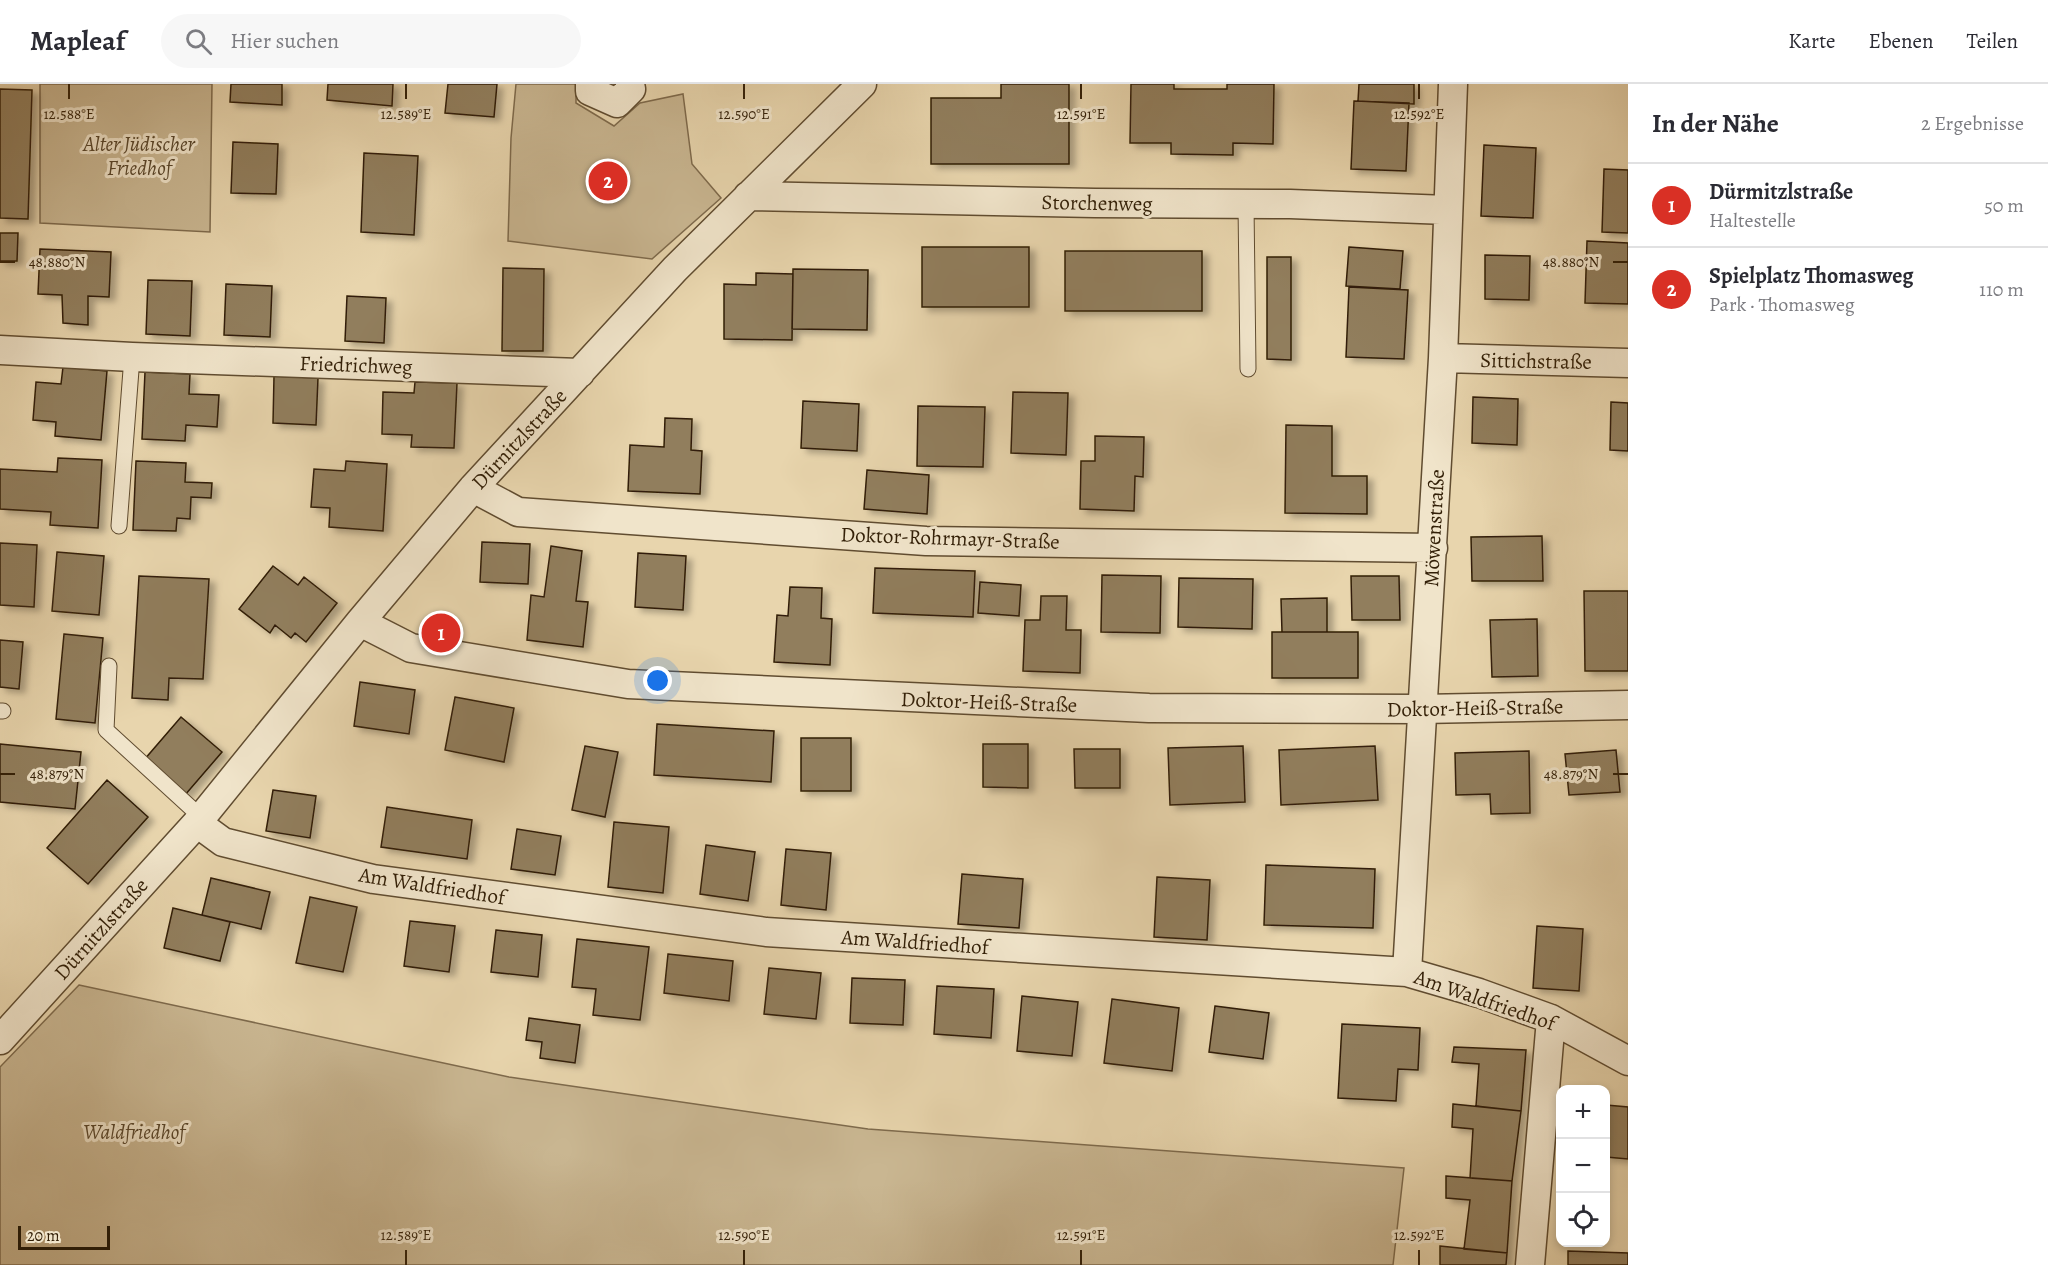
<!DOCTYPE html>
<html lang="de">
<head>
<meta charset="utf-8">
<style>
  body { margin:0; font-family:Alegreya,serif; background:#f7f7f7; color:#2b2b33 }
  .controls { position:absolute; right:18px; bottom:18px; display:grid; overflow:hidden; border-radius:12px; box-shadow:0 3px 9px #0003 }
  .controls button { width:54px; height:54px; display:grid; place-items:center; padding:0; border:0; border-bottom:2px solid #e1e1e2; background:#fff; color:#2b2b33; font:30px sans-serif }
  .scale { position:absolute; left:18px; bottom:15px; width:92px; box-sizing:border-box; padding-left:6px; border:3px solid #321f07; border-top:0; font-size:16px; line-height:21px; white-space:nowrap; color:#321f07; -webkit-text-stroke:4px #f0e4ca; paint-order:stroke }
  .you { position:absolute; left:658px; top:597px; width:21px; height:21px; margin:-15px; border:4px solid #fff; border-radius:50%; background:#1a73e8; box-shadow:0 0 0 9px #1a73e833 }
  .badge { display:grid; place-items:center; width:39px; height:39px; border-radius:50%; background:#d93025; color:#fff; font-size:20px; font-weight:700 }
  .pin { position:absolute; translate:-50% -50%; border:3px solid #fff; box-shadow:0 2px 6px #0006 }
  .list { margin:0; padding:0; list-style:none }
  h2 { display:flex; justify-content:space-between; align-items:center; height:78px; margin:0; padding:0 24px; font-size:26px }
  h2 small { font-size:20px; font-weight:400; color:#7c7c81 }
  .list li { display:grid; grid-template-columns:39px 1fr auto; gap:18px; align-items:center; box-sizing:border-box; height:84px; padding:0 24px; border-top:2px solid #e1e1e2 }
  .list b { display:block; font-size:22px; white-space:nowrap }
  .list p { margin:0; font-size:20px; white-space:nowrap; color:#7c7c81 }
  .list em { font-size:20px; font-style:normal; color:#7c7c81 }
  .icon { flex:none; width:33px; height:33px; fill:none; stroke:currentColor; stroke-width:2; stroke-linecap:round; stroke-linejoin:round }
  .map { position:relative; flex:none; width:1628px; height:1181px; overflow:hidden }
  header { display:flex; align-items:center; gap:36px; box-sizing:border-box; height:84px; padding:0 30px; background:#fff; border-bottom:2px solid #e1e1e2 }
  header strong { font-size:28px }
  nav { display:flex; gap:33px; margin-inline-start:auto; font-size:21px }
  .search { width:420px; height:54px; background:#f7f7f7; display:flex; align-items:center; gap:15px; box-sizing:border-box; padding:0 21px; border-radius:33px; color:#7c7c81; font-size:22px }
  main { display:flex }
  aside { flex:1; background:#fff }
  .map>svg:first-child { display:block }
</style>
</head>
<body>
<header>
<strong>Mapleaf</strong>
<div class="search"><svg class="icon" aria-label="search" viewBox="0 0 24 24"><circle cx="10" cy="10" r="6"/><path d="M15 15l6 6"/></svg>Hier suchen</div>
<nav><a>Karte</a><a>Ebenen</a><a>Teilen</a></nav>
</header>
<main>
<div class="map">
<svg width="1628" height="1181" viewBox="0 0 1628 1181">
  <defs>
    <filter id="shadow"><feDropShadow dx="6" dy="4" stdDeviation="3" flood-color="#0004"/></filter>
  </defs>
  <rect width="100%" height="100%" fill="#e8d5ad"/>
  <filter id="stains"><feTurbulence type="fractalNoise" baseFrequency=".00333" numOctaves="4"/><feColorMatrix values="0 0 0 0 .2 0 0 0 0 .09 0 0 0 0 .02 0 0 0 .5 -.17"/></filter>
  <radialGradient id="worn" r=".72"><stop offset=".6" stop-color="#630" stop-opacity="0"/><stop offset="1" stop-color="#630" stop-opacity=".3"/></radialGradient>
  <path fill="#c9b691" stroke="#7e6a4c" stroke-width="1.5" d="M40 0H212L210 148 40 139Z
    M516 0H576V19L614 42 640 19 683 10 692 80 721 114 652 175 508 157 511 54Z
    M79 901 509 993 868 1045 1404 1084 1393 1181H0V983Z"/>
  <path fill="#917e5d" stroke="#321f07" stroke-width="1.5" filter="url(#shadow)" d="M231 0H282V21L230 18Z
    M328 0H393L392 22 327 16Z
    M448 0H497L494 33 445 29Z
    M1001 0H1069V80H931V14H1001Z
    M1131 0H1174V5H1227V0H1274L1273 60 1233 59V71L1171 70V59H1130Z
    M1359 0H1414V20L1358 17Z
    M0 5 32 6 28 135 0 134Z
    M1354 17 1409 19 1406 87 1351 85Z
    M233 58 278 60 276 110 231 109Z
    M1484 61 1536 64 1533 134 1481 132Z
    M364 69 418 72 414 151 361 148Z
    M1604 85 1628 86V149L1602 148Z
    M0 149H18L17 177H0Z
    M1587 157 1628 159V220L1585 219Z
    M922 163H1029V223H922Z
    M1349 163 1403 167 1400 205 1346 202Z
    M40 165 111 168 109 213 88 212V241L63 239 62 211 38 210Z
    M1065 167H1202V227H1065Z
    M1485 171 1530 172 1529 216 1485 215Z
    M1267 173H1291V276L1267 275Z
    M503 184 544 185 543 267H502Z
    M793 185 868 186 867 246 792 245Z
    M756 189 793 190 792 256 724 255V200L756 201Z
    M148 196 192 197 190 252 146 250Z
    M226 200 272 202 270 253 224 251Z
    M1349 203 1408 206 1404 275 1346 273Z
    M347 212 386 214 384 259 345 257Z
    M63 283 107 287 101 356 55 352 56 338 33 336 36 298 61 300Z
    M145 288 190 290 189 310 219 311 217 343 186 341 185 357 142 355Z
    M274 292 318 294 316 341 273 339Z
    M415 298 457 299 454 364 411 363 412 351 382 350 383 308 414 309Z
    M1013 308 1068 309 1066 371 1011 369Z
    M1473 313 1518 315 1517 361 1472 359Z
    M803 317 859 320 857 367 801 364Z
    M1611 318 1628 319V367L1610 366Z
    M918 322 985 323 983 383 917 382Z
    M665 334 692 335 691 366 702 367 700 410 628 407 630 361 664 363Z
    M1286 341 1332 342V392H1367V430L1285 429Z
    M1095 352 1144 353 1143 393 1135 392 1134 427 1080 425 1081 377H1095Z
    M58 374 102 376 98 444 50 441 51 428 0 425V385L57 388Z
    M136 377 186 379 185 398 212 399 211 414 191 413 190 435 177 434 176 447 133 446Z
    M346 377 387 380 383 447 329 443 330 424 311 423 314 385 345 387Z
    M867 386 929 391 927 430 864 425Z
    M1542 452 1543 497H1472L1471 453Z
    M482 458 530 460 528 500 480 498Z
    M0 459 37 461 34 523 0 521Z
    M551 462 582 467 576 517 588 518 583 563 527 556 531 511 544 513Z
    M57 468 104 472 99 531 52 527Z
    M638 469 686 472 683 526 635 523Z
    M273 482 298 501 304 493 337 519 306 558 295 549 291 554 275 541 270 549 239 525Z
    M875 484 975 487 973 533 873 529Z
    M1102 491 1161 492 1160 549 1101 548Z
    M139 492 209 495 203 595 169 594 168 616 132 614Z
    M1351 492H1399L1400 536H1352Z
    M1179 494 1253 495 1252 545 1178 543Z
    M980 498 1021 501 1019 532 978 529Z
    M790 503 822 504 821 534 832 535 830 581 774 578 777 531 788 532Z
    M1584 507H1628V587H1585Z
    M1041 512H1067L1066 546H1081L1080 589 1023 587 1025 536H1040Z
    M1327 514V548H1282L1281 515Z
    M1537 535 1538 592 1492 593 1490 536Z
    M1272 548H1358V594H1272Z
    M64 550 103 554 95 639 56 635Z
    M0 556 23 558 19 605 0 603Z
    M360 598 415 606 409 650 354 642Z
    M455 613 514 624 504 678 445 666Z
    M181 633 222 668 185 711 144 676Z
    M657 640 774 647 771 698 654 691Z
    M801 654H851V707H801Z
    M0 660 81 668 75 725 0 718Z
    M983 660H1028V704L983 703Z
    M585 662 618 668 605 733 572 726Z
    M1243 662 1245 718 1170 721 1168 664Z
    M1375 662 1378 716 1281 721 1279 666Z
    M1074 665H1120V704H1075Z
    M1616 666 1620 708 1569 711 1565 670Z
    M1529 667 1530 729 1491 730 1490 710 1456 711 1455 669Z
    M107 696 148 733 88 800 47 764Z
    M273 706 316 712 310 754 266 747Z
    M387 723 472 736 467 775 381 763Z
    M614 738 669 743 663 809 608 803Z
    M517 745 561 752 555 791 511 785Z
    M706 761 755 768 748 817 700 810Z
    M786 765 831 769 826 826 781 821Z
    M1266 781 1375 785 1373 844 1264 841Z
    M962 790 1023 795 1019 844 958 840Z
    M1157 793 1210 796 1207 856 1154 853Z
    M211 794 270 808 261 845 202 831Z
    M310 813 357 823 343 888 296 879Z
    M173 824 230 838 220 877 164 864Z
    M410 837 455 842 449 888 404 882Z
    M1537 842 1583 845 1579 907 1533 904Z
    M496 846 542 851 538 893 491 888Z
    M577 855 649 863 640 936 593 931 596 905 572 903Z
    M668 870 733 877 729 917 664 909Z
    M769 884 821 889 816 935 764 930Z
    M852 894 905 896 903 941 850 939Z
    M937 902 994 905 991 954 934 950Z
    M1022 912 1078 918 1072 972 1017 967Z
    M1112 915 1179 924 1172 987 1104 979Z
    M1215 922 1269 929 1263 975 1209 968Z
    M529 934 580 941 575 979 540 974 542 958 526 956Z
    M1342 940 1420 944 1418 986 1398 985 1396 1017 1338 1014Z
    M1454 963 1526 966 1521 1027 1476 1022 1479 980 1452 978Z
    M1453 1020 1521 1027 1512 1097 1470 1094 1473 1045 1452 1043Z
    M1606 1021 1628 1023V1075L1606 1073Z
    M1446 1092 1512 1097 1507 1169 1464 1165 1470 1116 1446 1114Z
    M1440 1162 1507 1169 1506 1181H1440Z
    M1568 1167 1628 1169V1181H1568Z"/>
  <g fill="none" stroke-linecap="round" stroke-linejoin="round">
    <g stroke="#604c30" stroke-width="17">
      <path id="service" d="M1246 120 1248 285
        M119 442 132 273
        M109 582 106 646 201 733
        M0 627H3"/>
    </g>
    <g stroke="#604c30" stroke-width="31">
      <path id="minor" d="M590 0V7L617 19 631 5 630 0
        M748 112 1095 119 1290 120 1447 126
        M0 266 132 273 580 289
        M1443 274 1628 279
        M473 404 518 428 926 457 1433 464
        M360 538 411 564 628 600 1149 624 1421 625 1628 621
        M197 739 223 758 373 795 766 848 1407 888 1479 909 1551 935 1628 977
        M1407 888 1443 274 1453 0
        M0 956 197 739 360 538 473 404 675 185 862 0
        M1530 1181 1551 935"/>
    </g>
    <use href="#service" stroke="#f0e4ca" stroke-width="15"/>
    <use href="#minor" stroke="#f0e4ca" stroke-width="28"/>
  </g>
  <path fill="none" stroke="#321f07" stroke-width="2" d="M69 0V15M406 0V15M744 0V15M1081 0V15M1419 0V15M0 178H15M1613 178H1628M0 690H15M1613 690H1628M406 1166V1181M744 1166V1181M1081 1166V1181M1419 1166V1181"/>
  <g text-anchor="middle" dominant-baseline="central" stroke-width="6" stroke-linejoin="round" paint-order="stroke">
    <g font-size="21" font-style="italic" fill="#58452a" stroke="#f0e4ca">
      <text x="139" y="60">Alter Jüdischer<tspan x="139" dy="24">Friedhof</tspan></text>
      <text x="134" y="1048">Waldfriedhof</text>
    </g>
    <g font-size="21" fill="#321f07" stroke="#f0e4ca">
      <text transform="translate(1097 119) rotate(1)">Storchenweg</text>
      <text transform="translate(1536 277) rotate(1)">Sittichstraße</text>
      <text transform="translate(356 281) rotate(2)">Friedrichweg</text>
      <text transform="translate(519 355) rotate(-47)">Dürnitzlstraße</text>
      <text transform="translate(1434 444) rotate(-87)">Möwenstraße</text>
      <text transform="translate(950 454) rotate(2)">Doktor-Rohrmayr-Straße</text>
      <text transform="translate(989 618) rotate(2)">Doktor-Heiß-Straße</text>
      <text transform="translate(1475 624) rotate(-1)">Doktor-Heiß-Straße</text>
      <text transform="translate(432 802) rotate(9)">Am Waldfriedhof</text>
      <text transform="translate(101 845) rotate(-48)">Dürnitzlstraße</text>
      <text transform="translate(915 858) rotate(4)">Am Waldfriedhof</text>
      <text transform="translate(1485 916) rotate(19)">Am Waldfriedhof</text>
    </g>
  </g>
  <g font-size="15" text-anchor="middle" fill="#321f07" stroke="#f0e4ca" stroke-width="6" stroke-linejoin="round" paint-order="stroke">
    <text x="69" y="35">12.588°E</text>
    <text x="406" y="35">12.589°E</text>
    <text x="744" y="35">12.590°E</text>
    <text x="1081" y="35">12.591°E</text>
    <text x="1419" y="35">12.592°E</text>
    <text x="57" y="183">48.880°N</text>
    <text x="1571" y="183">48.880°N</text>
    <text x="57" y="695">48.879°N</text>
    <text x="1571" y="695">48.879°N</text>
    <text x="406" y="1156">12.589°E</text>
    <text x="744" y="1156">12.590°E</text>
    <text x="1081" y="1156">12.591°E</text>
    <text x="1419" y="1156">12.592°E</text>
  </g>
  <rect width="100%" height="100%" filter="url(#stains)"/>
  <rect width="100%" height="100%" fill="url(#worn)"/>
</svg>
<div class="controls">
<button>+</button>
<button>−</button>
<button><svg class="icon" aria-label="locate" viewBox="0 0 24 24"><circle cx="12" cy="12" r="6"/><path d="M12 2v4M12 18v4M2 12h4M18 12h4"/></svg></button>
</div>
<div class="scale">20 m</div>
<div class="you"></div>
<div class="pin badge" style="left:441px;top:549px">1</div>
<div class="pin badge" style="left:608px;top:97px">2</div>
</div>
<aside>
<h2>In der Nähe<small>2 Ergebnisse</small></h2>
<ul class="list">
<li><span class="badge">1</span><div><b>Dürmitzlstraße</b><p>Haltestelle</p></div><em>50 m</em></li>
<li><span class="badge">2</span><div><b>Spielplatz Thomasweg</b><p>Park · Thomasweg</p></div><em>110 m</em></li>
</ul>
</aside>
</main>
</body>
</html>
